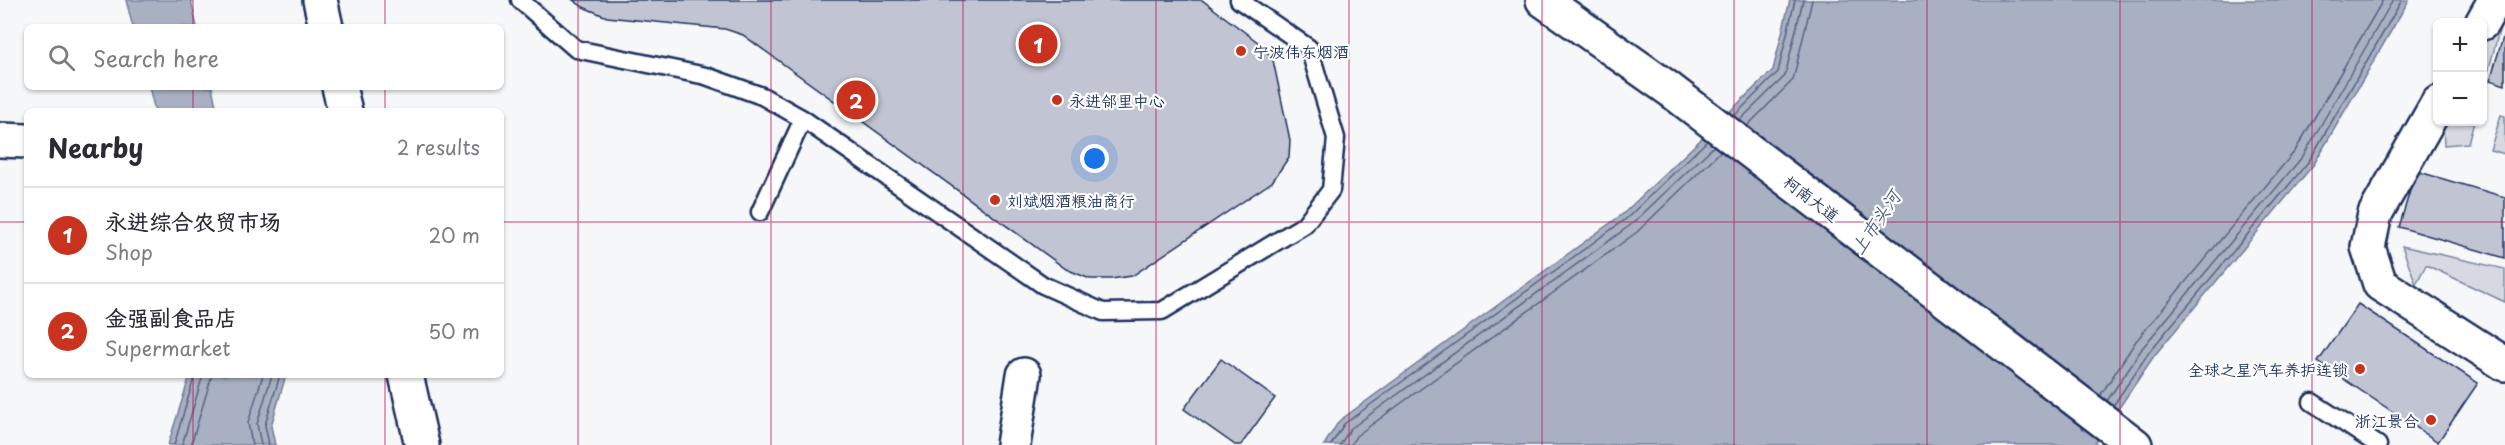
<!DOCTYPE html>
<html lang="en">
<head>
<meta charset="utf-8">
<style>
  body { margin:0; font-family:"Playpen Sans","LXGW WenKai TC",sans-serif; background:#f2f2f3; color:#2b2b33 }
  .controls { position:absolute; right:18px; top:18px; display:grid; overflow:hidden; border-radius:9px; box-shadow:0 2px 4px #0004 }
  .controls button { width:54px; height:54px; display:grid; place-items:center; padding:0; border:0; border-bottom:2px solid #e1e1e2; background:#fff; color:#2b2b33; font:30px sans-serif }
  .you { position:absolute; left:1095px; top:159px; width:21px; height:21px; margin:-15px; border:4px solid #fff; border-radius:50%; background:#1a73e8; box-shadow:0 0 0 9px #1a73e833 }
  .badge { display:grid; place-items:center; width:39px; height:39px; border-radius:50%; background:#c8321e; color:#fff; font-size:20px; font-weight:700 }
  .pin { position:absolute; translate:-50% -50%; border:3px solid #fff; box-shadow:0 2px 6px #0006 }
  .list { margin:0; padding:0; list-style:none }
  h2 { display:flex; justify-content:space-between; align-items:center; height:78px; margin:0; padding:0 24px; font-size:26px }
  h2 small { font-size:20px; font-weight:400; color:#7c7c81 }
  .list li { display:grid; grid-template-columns:39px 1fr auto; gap:18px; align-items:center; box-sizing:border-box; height:96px; padding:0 24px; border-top:2px solid #e1e1e2 }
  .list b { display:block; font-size:22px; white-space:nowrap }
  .list p { margin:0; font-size:20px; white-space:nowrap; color:#7c7c81 }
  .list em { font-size:20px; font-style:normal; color:#7c7c81 }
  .icon { flex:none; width:33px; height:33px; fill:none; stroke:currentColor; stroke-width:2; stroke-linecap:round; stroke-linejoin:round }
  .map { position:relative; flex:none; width:2505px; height:445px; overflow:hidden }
  .search { position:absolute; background:#fff; box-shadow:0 2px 4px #0004; left:24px; top:24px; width:480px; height:66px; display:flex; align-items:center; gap:15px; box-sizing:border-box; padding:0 21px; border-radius:9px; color:#7c7c81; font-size:22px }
  .panel { position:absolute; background:#fff; box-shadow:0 2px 4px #0004; left:24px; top:108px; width:480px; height:270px; border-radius:9px }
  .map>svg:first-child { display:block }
</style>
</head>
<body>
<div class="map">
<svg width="2505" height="445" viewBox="0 0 2505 445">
  <rect width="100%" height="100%" fill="#f6f7f9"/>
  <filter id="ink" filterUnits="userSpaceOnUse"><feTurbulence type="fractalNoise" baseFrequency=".0167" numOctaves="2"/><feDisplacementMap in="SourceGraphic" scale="12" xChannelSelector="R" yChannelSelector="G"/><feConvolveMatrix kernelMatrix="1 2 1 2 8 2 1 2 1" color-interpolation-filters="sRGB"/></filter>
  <g filter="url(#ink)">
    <path fill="#d6d9e2" stroke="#7884a0" stroke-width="1.5" d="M2496 17 2502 20 2483 91V43Z
      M2501 115 2505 116V154L2490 150Z
      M2443 122H2474L2468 143 2444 145Z
      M2402 246 2505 269V302L2426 265 2416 284Z"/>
    <path fill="#a9b0c1" stroke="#707c99" stroke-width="1.5" d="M126 0H191L197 27H133Z
      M1790 0H2409L2314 164 2154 356 2094 445H1324L1339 421 1624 213 1773 70Z
      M149 87H212L217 111H155Z
      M190 375H286L271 426 275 445H168Z"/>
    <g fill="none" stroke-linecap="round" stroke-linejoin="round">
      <path stroke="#546386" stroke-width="1.5" d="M1734 116 1778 72 1795 0
        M1740 120 1785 76 1803 0
        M1747 126 1793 80 1812 0
        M2100 396 2136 341 2295 151 2383 0
        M2107 401 2143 347 2303 156 2393 0
        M2113 406 2149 352 2309 161 2402 0
        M174 445 195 375
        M182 445 203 375
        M191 445 212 375
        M252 445 248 423 263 375
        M261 445 257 424 272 375
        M269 445 265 425 280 375
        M1331 445 1344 424 1627 218 1707 141
        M1340 445 1350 429 1632 224 1714 146
        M1351 445 1356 436 1637 232 1721 151"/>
    </g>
    <path fill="#c0c4d3" stroke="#1b2f5e" stroke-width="1.5" d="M573 0H1202L1263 46 1273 60 1290 140 1289 157 1272 182 1132 276 1111 279H1090L1066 269 743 35 725 29 607 17 583 7Z
      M2505 31V85L2490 80Z
      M2416 171 2505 197V258L2399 227Z
      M2358 304 2478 383 2438 442 2318 362Z
      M1221 359 1275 398 1241 445H1235L1184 409Z"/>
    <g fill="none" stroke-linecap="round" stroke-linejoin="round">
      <g stroke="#1b2f5e" stroke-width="21">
        <path id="service" d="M520 0 576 49 706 76 762 96 803 119 1043 285 1103 312 1162 311 1304 225 1331 190 1336 138 1309 48 1239 0
          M760 212 803 119
          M2312 402 2378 445"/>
      </g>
      <g stroke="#1b2f5e" stroke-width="38">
        <path id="minor" d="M320 0 326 27
          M2482 23 2495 0
          M339 87 345 111
          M2438 103 2375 214 2368 247 2380 284 2505 364
          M0 140 27 141
          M406 375 422 445
          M1013 445 1024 375"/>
      </g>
      <g stroke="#1b2f5e" stroke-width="38">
        <path id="secondary" d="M1543 0 1669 89 2135 445"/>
      </g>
      <use href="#service" stroke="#fff" stroke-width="16"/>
      <use href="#minor" stroke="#fff" stroke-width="33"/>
      <use href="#secondary" stroke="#fff" stroke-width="33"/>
    </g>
  </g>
  <path fill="none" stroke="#c2185b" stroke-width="1.5" stroke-opacity="0.55" d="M193 0V27M385 0V27M578 0V445M771 0V445M963 0V445M1156 0V445M1349 0V445M1542 0V445M1734 0V445M1927 0V445M2120 0V445M2312 0V445M193 87V111M385 87V111M0 222H27M501 222H2505M193 375V445M385 375V445"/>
  <g fill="#c8321e" stroke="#fff" stroke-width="2">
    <circle cx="1241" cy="51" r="6"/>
    <circle cx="1057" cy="100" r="6"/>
    <circle cx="995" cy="200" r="6"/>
    <circle cx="2360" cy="369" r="6"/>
    <circle cx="2431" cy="420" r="6"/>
  </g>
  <g text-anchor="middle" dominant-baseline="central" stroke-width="4.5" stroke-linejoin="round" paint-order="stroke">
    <g font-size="16" fill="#1b2f5e" stroke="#fff" text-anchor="start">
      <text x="1253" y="51">宁波伟东烟酒</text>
      <text x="1069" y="100">永进邻里中心</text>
      <text x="1007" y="200">刘斌烟酒粮油商行</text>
      <text x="2348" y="369" text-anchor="end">全球之星汽车养护连锁</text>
      <text x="2419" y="420" text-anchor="end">浙江景合</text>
    </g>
    <g font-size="16" fill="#1b2f5e" stroke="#fff">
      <text transform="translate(1812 198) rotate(37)">柯南大道</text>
    </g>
    <g font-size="18" font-style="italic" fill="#4d5c81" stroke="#fff">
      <text transform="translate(1875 222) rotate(-56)">上市头河</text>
    </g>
  </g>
</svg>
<div class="controls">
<button>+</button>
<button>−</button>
</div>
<div class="you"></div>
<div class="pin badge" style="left:1038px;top:44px">1</div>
<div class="pin badge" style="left:856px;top:100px">2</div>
<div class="search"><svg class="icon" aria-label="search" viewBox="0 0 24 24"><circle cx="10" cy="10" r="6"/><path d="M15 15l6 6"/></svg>Search here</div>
<section class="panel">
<h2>Nearby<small>2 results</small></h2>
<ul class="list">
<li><span class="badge">1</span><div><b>永进综合农贸市场</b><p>Shop</p></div><em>20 m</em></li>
<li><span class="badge">2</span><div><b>金强副食品店</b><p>Supermarket</p></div><em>50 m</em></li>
</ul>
</section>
</div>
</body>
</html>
